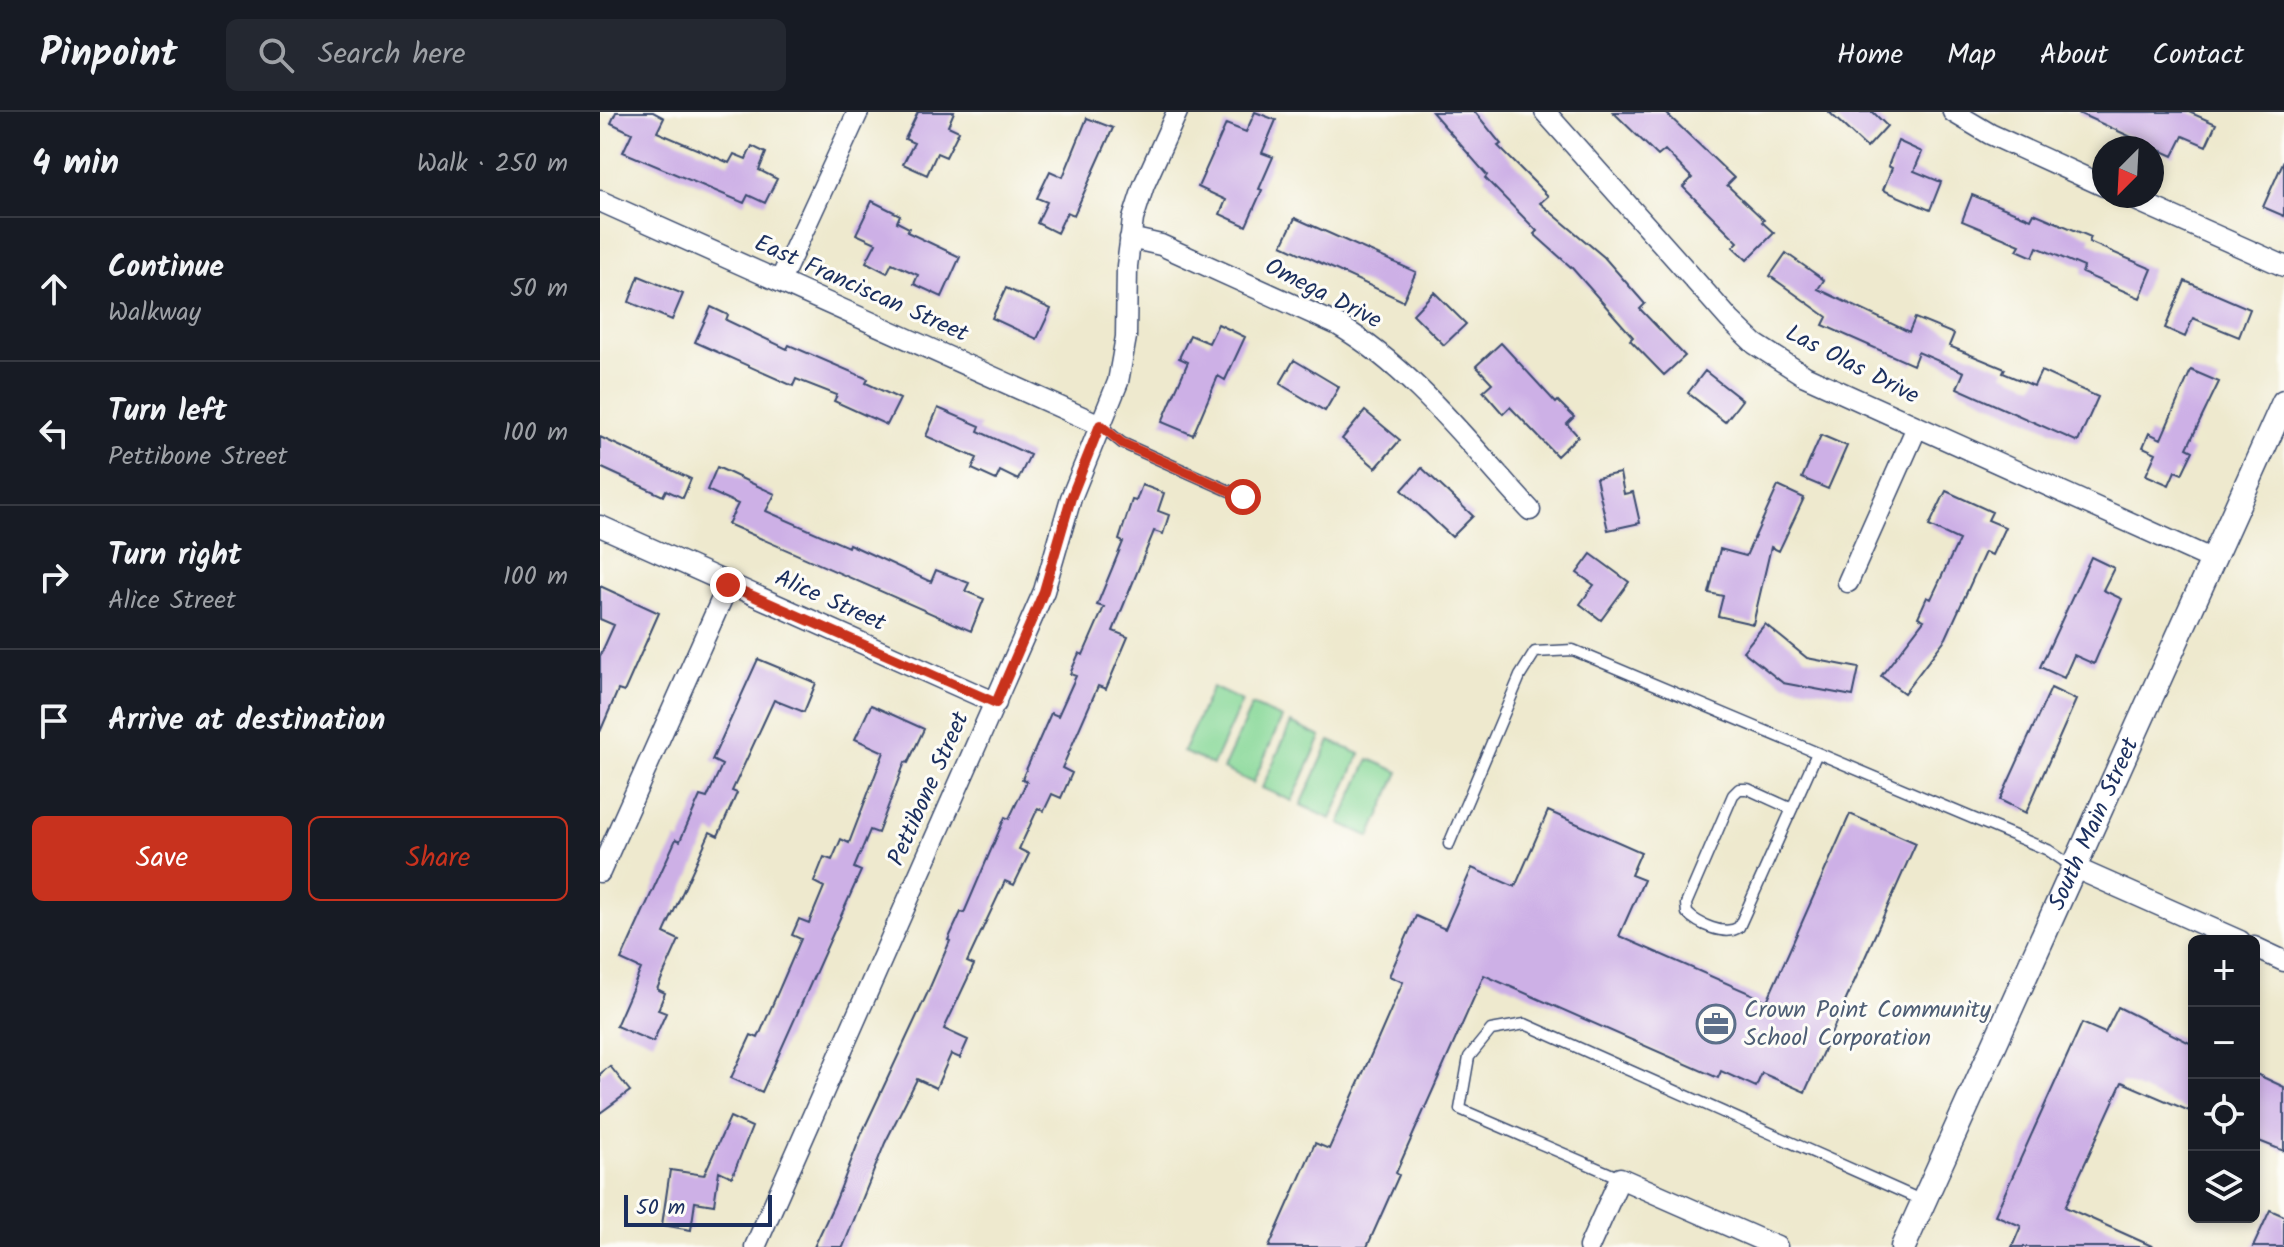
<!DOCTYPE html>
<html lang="en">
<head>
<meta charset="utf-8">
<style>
  body { margin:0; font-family:Kalam,sans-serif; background:#242831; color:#f1f3f6 }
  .controls { position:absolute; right:24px; bottom:24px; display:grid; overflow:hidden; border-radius:12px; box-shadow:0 4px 12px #0003 }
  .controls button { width:72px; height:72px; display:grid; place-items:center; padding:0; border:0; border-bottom:2px solid #363941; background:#171b24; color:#f1f3f6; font:40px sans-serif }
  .compass { position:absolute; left:1492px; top:24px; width:72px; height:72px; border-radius:50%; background:#171b24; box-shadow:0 4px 12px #0003; rotate:204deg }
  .scale { position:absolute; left:24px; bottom:20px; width:148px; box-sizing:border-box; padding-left:8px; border:4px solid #1b2f5e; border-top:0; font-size:22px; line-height:28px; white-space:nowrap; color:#1b2f5e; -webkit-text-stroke:6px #fdfcf7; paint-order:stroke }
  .stop { position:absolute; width:24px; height:24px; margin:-18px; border:6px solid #c8321e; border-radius:50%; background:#fff }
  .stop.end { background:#c8321e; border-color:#fff; box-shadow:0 2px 8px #0008 }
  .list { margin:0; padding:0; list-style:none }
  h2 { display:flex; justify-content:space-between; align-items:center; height:104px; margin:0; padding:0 32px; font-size:34px }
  h2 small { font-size:26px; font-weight:400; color:#9ea1a6 }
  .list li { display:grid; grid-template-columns:52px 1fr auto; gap:24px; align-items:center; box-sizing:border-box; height:144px; padding:0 32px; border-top:2px solid #363941 }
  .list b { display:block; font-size:30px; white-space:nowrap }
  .list p { margin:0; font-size:26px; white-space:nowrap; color:#9ea1a6 }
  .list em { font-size:26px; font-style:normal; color:#9ea1a6 }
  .actions { display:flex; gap:16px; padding:24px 32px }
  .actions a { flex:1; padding:18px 0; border:2px solid #c8321e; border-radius:12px; text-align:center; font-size:28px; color:#c8321e }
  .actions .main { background:#c8321e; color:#fff }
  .icon { flex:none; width:44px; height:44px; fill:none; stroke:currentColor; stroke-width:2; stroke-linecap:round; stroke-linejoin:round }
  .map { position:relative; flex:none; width:1684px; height:1135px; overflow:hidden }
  header { display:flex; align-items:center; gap:48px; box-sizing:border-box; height:112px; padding:0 40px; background:#171b24; border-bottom:2px solid #363941 }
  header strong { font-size:38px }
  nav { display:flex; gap:44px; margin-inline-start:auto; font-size:28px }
  .search { width:560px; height:72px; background:#242831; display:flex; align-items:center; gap:20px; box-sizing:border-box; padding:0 28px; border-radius:12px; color:#9ea1a6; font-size:30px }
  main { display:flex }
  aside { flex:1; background:#171b24 }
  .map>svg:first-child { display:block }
</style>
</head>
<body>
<header>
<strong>Pinpoint</strong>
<div class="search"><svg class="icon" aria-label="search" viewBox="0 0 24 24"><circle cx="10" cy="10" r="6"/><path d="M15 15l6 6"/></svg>Search here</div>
<nav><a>Home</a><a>Map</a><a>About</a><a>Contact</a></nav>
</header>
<main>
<aside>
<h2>4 min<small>Walk · 250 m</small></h2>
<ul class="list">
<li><svg class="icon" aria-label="ahead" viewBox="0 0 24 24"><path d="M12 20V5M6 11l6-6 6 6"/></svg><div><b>Continue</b><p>Walkway</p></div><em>50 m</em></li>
<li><svg class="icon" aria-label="left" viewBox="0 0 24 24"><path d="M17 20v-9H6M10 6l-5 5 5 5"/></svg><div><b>Turn left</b><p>Pettibone Street</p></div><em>100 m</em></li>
<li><svg class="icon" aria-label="right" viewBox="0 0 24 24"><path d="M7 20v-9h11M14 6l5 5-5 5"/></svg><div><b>Turn right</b><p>Alice Street</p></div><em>100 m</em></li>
<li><svg class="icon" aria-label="arrive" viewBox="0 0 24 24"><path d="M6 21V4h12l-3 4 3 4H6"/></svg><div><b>Arrive at destination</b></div></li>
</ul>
<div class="actions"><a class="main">Save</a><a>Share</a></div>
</aside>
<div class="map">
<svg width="1684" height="1135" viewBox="0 0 1684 1135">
  <rect width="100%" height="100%" fill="#fdfcf7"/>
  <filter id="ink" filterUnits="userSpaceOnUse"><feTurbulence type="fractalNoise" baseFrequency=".0125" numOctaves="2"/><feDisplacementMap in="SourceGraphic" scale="16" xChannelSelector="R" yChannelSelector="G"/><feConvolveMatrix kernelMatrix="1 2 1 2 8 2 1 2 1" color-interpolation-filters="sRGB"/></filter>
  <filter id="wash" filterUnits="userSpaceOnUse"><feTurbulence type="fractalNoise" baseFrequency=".006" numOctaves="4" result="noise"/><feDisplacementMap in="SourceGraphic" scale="32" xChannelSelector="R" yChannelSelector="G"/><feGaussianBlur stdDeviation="1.8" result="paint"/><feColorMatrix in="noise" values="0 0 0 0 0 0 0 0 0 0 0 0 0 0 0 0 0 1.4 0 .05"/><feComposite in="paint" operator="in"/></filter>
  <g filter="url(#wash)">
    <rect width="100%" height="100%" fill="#eee9ce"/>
    <path fill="#87d898" stroke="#51847b" stroke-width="2" d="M612 575 642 589 613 653 583 640Z
      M652 593 682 606 653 671 623 657Z
      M691 611 721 625 692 689 662 676Z
      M730 629 760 642 731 707 701 693Z
      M769 647 799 660 770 725 740 711Z"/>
    <g id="blocks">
      <path fill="#cdb0e6" d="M16 0H53L64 6 57 20 129 51 134 42 146 47 152 34 166 41 159 58 177 67 165 91 148 83 144 91 23 40 32 21 11 11Z
        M318 0H354L348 14 359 19 346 45 337 41 327 63 303 52 314 31 305 27Z
        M655 0 676 8 662 41 673 45 659 77 662 78 646 114 620 102 626 88 598 75 626 12 646 20Z
        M832 0H875L901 32 898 34 948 84 940 91 1004 145 1045 192 1040 197 1085 244 1064 263 1030 228 1033 225 972 156 934 122 937 119 885 66 887 63Z
        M1013 0H1065L1134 66 1127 73 1164 108 1162 110 1174 121 1147 148 1133 135 1138 130 1083 75 1092 66 1065 38 1058 44Z
        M1229 0H1273L1287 14 1267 36Z
        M1476 0H1589L1616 12 1606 34 1583 24 1573 44Z
        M487 6 513 16 474 103 467 100 457 121 437 111 447 90 437 86 450 59 463 65Z
        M1298 29 1322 40 1314 59 1341 70 1330 98 1283 78 1292 56 1288 54Z
        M1684 48V104L1663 95Z
        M1372 83 1431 107 1434 101 1491 125 1489 130 1552 157 1540 186 1482 161 1484 155 1437 135 1433 145 1417 138 1420 133 1362 109Z
        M272 89 300 103 297 110 309 116 307 120 360 145 342 185 314 172 318 163 292 151 287 161 266 150 276 131 256 122Z
        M695 106 816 160 803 189 682 133Z
        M1186 141 1224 168 1218 177 1309 220 1315 206 1354 222 1349 234 1405 257 1403 261 1434 274 1441 259 1498 285 1478 330 1357 276 1364 260 1318 240 1313 253 1223 213 1227 205 1170 164Z
        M39 164 83 182 72 208 29 190Z
        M1585 169 1650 197 1639 225 1593 206 1585 225 1565 216Z
        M406 176 451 197 437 227 392 206Z
        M834 180 866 212 844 233 813 202Z
        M111 195 128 203 126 208 187 237 189 233 268 267 266 271 300 287 287 313 234 289 237 283 196 267 193 274 95 230Z
        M618 212 645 225 625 268 618 264 593 323 562 310 588 250 579 246 590 223 609 231Z
        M901 231 956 291 958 289 974 305 967 312 978 324 957 344 910 295 903 302 883 279 892 271 876 254Z
        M694 248 739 275 725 299 680 272Z
        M1591 258 1619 270 1587 336 1593 339 1582 362 1575 359 1569 373 1546 363 1556 341 1543 335 1549 321 1561 327Z
        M1105 259 1142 288 1125 310 1088 281Z
        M338 296 380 314 378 319 430 343 418 368 400 359 396 368 372 357 377 346 326 324Z
        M765 299 800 328 776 356 742 327Z
        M1221 323 1247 334 1228 377 1202 366Z
        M0 325 91 367 83 386 66 378 63 384 0 355Z
        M117 355 175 382 166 399 248 435 249 432 331 470 336 458 369 471 365 479 384 487 371 519 128 412 138 392 107 378Z
        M822 356 873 404 852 425 802 378Z
        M1020 361 1024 382 1033 380 1040 411 1008 418 996 366Z
        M542 373 564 381 558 399 569 403 563 422 554 419 513 519 528 525 506 577 498 574 462 656 472 661 461 686 452 682 444 699 438 696 419 737 429 742 414 773 405 769 367 850 374 853 344 917 368 928 360 946 351 942 336 976 317 967 285 1031 243 1135H214L236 1088 262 1021 327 882 350 829 348 828 361 800 364 801 405 705 409 707 427 669 422 667 451 601 458 604 476 564 470 562 479 541 483 543 504 495 497 493 523 430 519 428 532 388 536 389Z
        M1178 374 1204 386 1179 439 1171 435 1153 512 1118 504 1123 484 1109 481 1120 437 1146 444Z
        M1346 379 1392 400 1388 408 1405 415 1392 443 1385 440 1346 526 1304 581 1281 564 1324 508 1318 505 1327 485 1331 487 1359 428 1329 414Z
        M991 442 1029 470 1001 508 980 492 994 473 977 461Z
        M1491 445 1514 456 1503 478 1522 487 1494 552 1474 543 1464 566 1440 555Z
        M0 474 59 501 24 580 18 578 0 620V544L14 513 0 507Z
        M1165 512 1207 546 1259 556 1253 584 1183 571 1143 539Z
        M158 547 216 571 204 600 174 588 132 679 137 681 118 724 110 720 64 821 79 828 57 877 65 881 58 898 66 901 53 930 16 914 41 857 21 848 76 727 80 729 100 684 107 686 122 653 112 648Z
        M1451 576 1476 588 1426 701 1400 688Z
        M271 593 324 617 308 651 305 650 278 721 270 718 254 756 261 759 162 980 131 966 151 923 158 926 201 827 192 823 199 807 209 811 224 775 214 770 224 745 232 748 241 727 249 731 284 640 255 627Z
        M948 699 1041 740 1031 763 1044 768 1019 824 1167 889 1250 702 1316 731 1205 980 1162 961 1156 975 1121 959 1118 966 884 863 796 1061 799 1063 767 1135H669L715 1031 729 1037 775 934 803 870 789 864 816 804 845 817 872 756 915 775Z
        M1518 895 1594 933V1001L1522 970 1465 1095 1554 1135H1412L1421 1114 1395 1103 1482 911 1505 921Z
        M10 954 30 979 0 1001V962Z
        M1654 961 1684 975V1039L1654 1027Z
        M130 1005 152 1015 132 1065 119 1059 114 1093 95 1090 91 1118 62 1113 70 1058 104 1063Z
        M1670 1098 1684 1104V1135H1653Z"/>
    </g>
  </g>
  <g filter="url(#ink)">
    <use href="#blocks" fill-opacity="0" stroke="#3b4b6f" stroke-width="2"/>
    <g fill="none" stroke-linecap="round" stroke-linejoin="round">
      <g stroke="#3b4b6f" stroke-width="13">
        <path id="service" d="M500 313 522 331 643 385
          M1192 697 1148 677H1139L1133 683 1086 792 1087 801C1098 812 1125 825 1139 815L1217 641
          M849 732 920 564 935 540 973 538 1448 738 1473 755
          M1020 1066 860 997 869 945 891 918 925 912 1323 1089"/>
      </g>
      <g stroke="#3b4b6f" stroke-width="23">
        <path id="minor" d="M945 0 1130 208 1155 232 1205 264 1611 447
          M1353 0 1390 22 1504 74
          M1527 84 1684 154
          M0 89 500 313
          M530 126 561 133 738 213C814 258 870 333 930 398
          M180 169 258 0
          M0 414 396 591
          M1248 470 1317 315
          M1473 755 1640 829
          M0 760 128 473
          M1654 835 1684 849
          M155 1135 444 479 471 386 518 270 526 225 527 154 533 107 544 73 577 0
          M989 1135 1020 1066 1177 1135"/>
      </g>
      <g stroke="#3b4b6f" stroke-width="27">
        <g id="tertiary">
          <path id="s1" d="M1303 1135 1684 290"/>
        </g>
      </g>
      <use href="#service" stroke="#fff" stroke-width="10"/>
      <use href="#minor" stroke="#fff" stroke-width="20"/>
      <use href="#tertiary" stroke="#fff" stroke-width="24"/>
    </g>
  </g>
  <g fill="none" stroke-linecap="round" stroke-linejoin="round" filter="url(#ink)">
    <path stroke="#c8321e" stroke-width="10" d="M128 473 396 591 444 479 471 386 500 313 522 331 643 385"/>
  </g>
  <defs>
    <g id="office-ring" transform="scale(2)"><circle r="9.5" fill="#fdfcf7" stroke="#5c6f8a" stroke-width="1.5"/><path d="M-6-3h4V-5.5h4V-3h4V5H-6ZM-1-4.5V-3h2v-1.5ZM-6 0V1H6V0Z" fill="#5c6f8a"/></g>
  </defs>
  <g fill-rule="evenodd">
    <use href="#office-ring" x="1116" y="912"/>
  </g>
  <g text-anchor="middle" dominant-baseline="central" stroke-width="6" stroke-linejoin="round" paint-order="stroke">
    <g font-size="24" fill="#1b2f5e" stroke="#fdfcf7">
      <text transform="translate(261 177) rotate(24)">East Franciscan Street</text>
      <text transform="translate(723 182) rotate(27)">Omega Drive</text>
      <text transform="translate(1252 253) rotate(27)">Las Olas Drive</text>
      <text transform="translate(230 489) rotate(24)">Alice Street</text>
      <text transform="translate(329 677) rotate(-66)">Pettibone Street</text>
      <text stroke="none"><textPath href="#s1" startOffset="464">South Main Street</textPath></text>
    </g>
    <g font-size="24" fill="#4e5e75" stroke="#fdfcf7" text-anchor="start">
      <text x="1144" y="898">Crown Point Community<tspan x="1144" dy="28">School Corporation</tspan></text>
    </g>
  </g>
</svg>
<div class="controls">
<button>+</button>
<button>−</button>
<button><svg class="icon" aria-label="locate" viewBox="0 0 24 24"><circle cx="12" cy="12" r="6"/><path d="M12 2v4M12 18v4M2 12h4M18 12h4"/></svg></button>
<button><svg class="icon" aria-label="layers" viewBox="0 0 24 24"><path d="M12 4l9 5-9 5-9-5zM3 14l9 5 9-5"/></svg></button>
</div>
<svg class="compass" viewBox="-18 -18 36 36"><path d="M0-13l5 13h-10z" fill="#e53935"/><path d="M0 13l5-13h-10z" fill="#9ea1a6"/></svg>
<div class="scale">50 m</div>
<div class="stop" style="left:643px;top:385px"></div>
<div class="stop end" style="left:128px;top:473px"></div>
</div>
</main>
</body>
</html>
